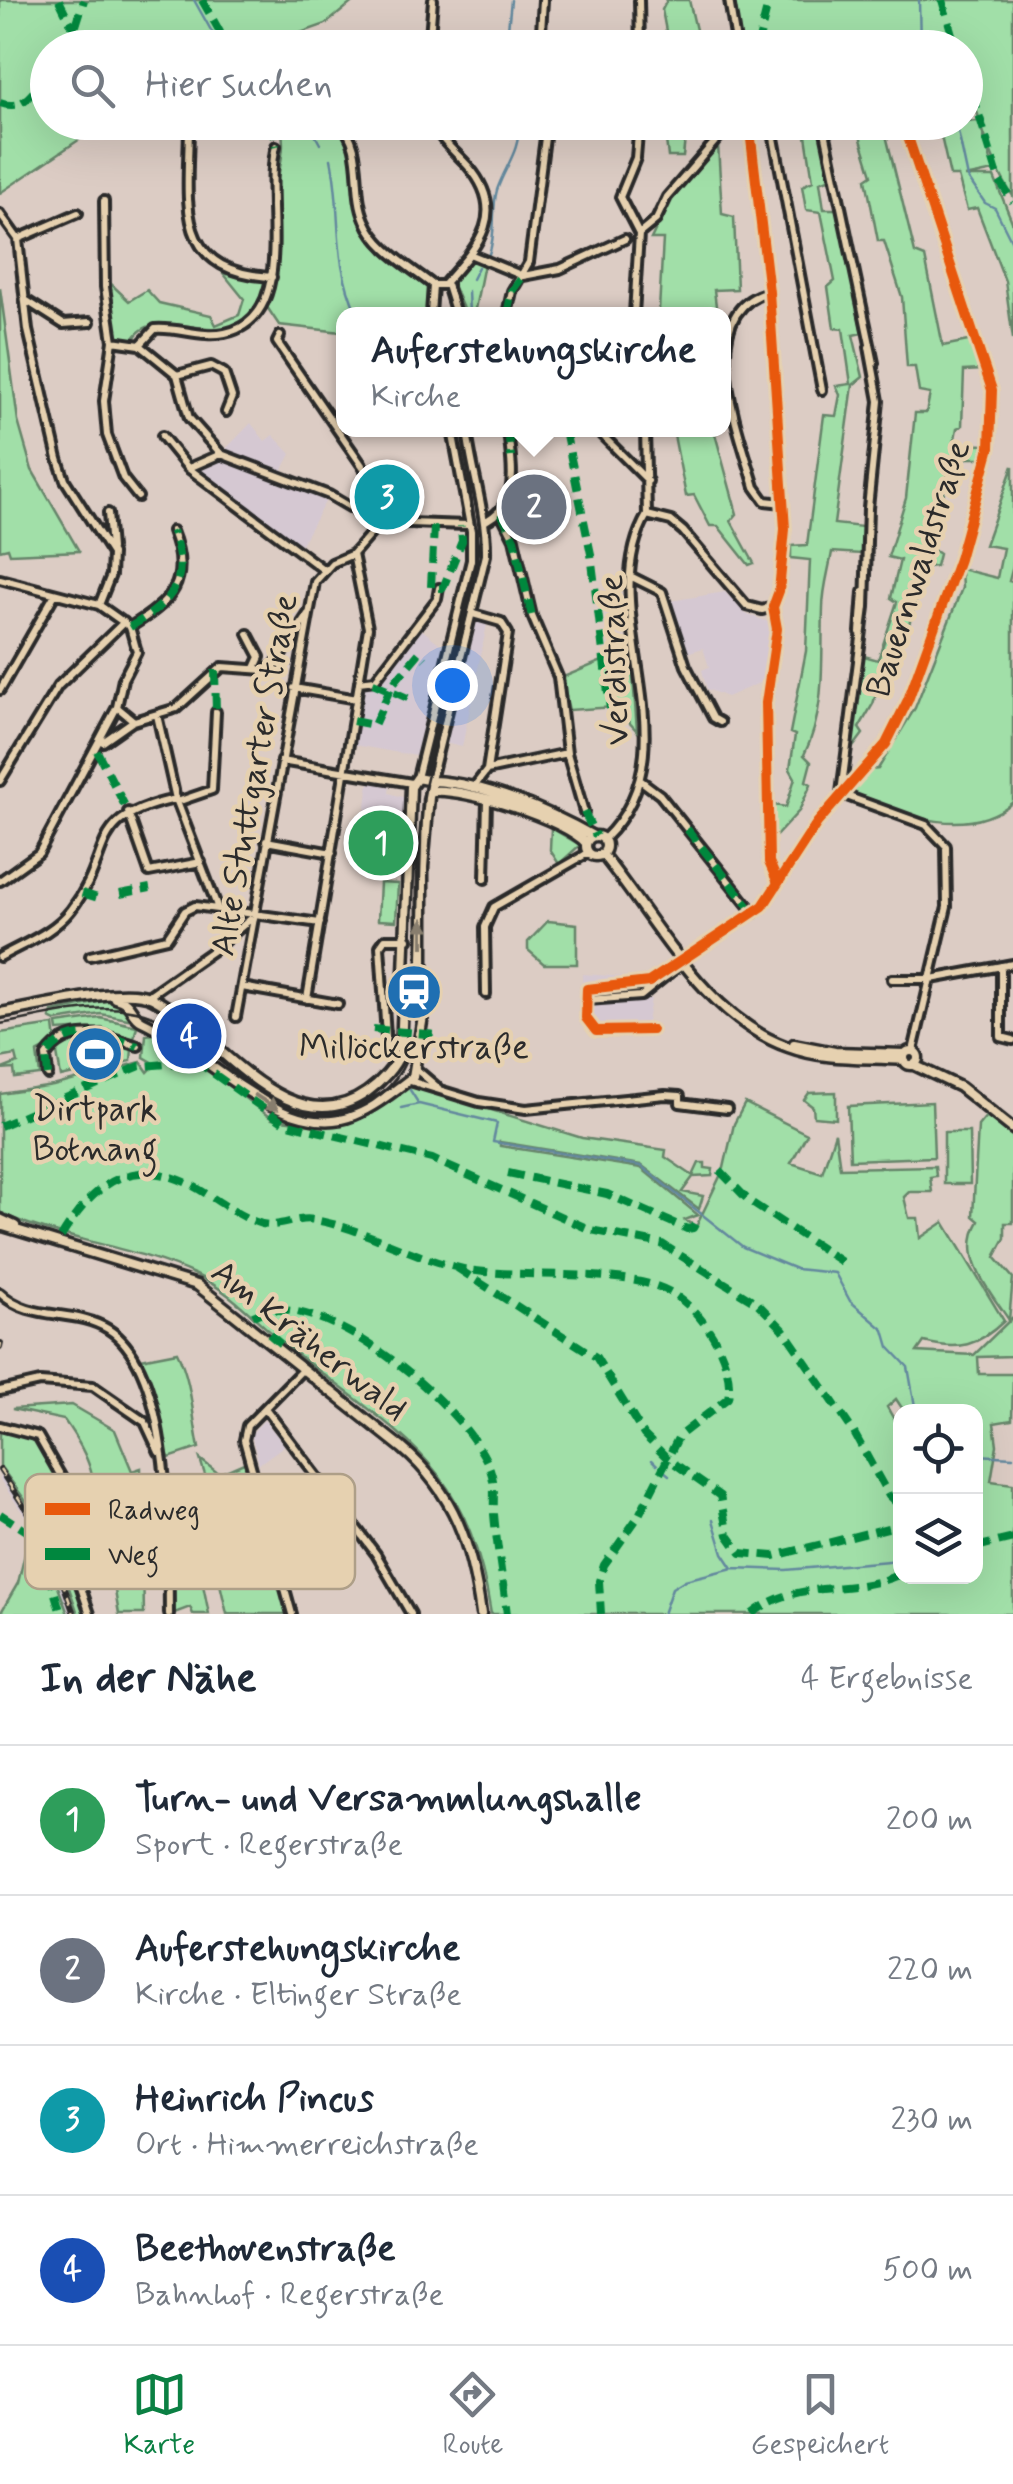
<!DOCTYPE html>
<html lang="de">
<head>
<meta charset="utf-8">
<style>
  body { margin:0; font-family:Mynerve,sans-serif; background:#f6f6f7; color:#1f2937 }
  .controls { position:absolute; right:30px; bottom:30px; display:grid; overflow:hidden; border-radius:20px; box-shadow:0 10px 40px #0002 }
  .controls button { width:90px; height:90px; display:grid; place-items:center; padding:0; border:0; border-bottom:2px solid #e0e1e3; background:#fff; color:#1f2937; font:50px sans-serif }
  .you { position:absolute; left:452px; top:685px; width:35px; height:35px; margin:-25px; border:8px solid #fff; border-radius:50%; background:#1a73e8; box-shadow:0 0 0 15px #1a73e833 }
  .badge { display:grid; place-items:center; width:65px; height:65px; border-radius:50%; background:#0b8043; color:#fff; font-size:32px; font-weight:700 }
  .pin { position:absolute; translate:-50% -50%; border:5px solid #fff; box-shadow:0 2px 10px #0006 }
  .popup { position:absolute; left:336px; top:307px; width:395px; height:130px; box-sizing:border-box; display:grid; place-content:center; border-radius:20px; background:#fff; filter:drop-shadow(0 2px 8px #0005); font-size:32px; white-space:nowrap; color:#747a83 }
  .popup b { font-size:38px; color:#1f2937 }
  .popup::after { content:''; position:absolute; left:50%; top:100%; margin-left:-20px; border:20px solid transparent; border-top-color:#fff }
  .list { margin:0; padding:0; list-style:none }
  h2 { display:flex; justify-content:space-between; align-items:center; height:130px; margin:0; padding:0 40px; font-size:42px }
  h2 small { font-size:32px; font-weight:400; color:#747a83 }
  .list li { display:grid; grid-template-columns:65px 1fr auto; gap:30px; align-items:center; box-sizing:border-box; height:150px; padding:0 40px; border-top:2px solid #e0e1e3 }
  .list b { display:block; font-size:38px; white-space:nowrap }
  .list p { margin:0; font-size:32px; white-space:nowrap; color:#747a83 }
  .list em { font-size:32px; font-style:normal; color:#747a83 }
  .icon { flex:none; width:55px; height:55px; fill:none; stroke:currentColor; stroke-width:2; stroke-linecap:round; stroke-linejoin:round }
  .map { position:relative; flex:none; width:1013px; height:1614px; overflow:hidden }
  .search { position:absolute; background:#fff; box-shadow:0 10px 40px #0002; left:30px; right:30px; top:30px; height:110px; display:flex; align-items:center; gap:25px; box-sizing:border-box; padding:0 35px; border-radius:55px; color:#747a83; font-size:38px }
  .sheet { height:730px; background:#fff }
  nav { display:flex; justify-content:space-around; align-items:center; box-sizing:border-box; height:140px; border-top:2px solid #e0e1e3; background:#fff; font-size:28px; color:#747a83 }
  nav a { display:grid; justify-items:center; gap:5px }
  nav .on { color:#0b8043 }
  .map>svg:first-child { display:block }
</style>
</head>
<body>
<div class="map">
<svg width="1013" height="1614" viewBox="0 0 1013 1614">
  <rect width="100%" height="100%" fill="#dcccc4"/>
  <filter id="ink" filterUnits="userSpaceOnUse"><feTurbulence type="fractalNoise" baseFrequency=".01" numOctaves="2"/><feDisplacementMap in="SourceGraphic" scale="20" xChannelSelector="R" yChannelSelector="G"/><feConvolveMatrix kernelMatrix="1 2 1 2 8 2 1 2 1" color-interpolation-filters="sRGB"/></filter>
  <g filter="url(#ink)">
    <path fill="#d5c8d2" d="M251 423 265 441 273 435 291 454 280 475 329 495 299 548 194 473 195 467 228 459 221 454Z
      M725 592 746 614 771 623 766 680 727 697 707 689 702 670 709 667 703 648 687 653 670 601Z
      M469 620 487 624 462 747 444 743Z
      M417 626 444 647 416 756 349 744 359 682 369 684Z
      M369 783 390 785 389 793 406 798 405 869 358 866Z
      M582 974 642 978 645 997 651 999 645 1034H595L587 1029 583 1021Z
      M264 1420 285 1445 259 1464 251 1434Z
      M0 1466 36 1515 59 1559 78 1614H68L34 1529 0 1480Z"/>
    <path fill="#a1dfa8" stroke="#66856a" stroke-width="2.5" fill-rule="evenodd" d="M0 0H355L326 24 300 33 303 47 48 48V122L104 123 0 193Z
      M667 0H689L700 47H669L662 10Z
      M733 0H1013V196C990 163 966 87 966 48L740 47Z
      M979 121 994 171 965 177H994L1013 224V339L1005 281 977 208 967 210 958 176H950L938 123Z
      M876 122 877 128 884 127 915 253 925 257 943 346 973 340 982 370 964 371 962 426 957 428 954 444 985 445 982 458H951L932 549 939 554 936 566 926 567 905 638 899 639 892 664H885L873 704 859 728 863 734 848 754 861 655 878 660 897 602 891 598 900 560 888 557 906 498 915 413H926L930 394 919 392 915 367H907L902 297 884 241H878L866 179 872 175 856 123Z
      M279 123H336C360 153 349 187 361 221 369 248 407 271 428 288L427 314H344L342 332 279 325 267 307C282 271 274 232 276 194 277 170 289 147 279 123Z
      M664 123H695L686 129 683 157H668Z
      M804 123H818L831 178 820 182 824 209H837L862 333 853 335 863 377 853 385 834 524 863 527 861 554 832 552C829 570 823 589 823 608 821 658 827 709 804 755L811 762 806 781 811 784 799 811 775 837 774 805 786 807 795 778 790 769 795 735 790 733 806 651 810 560 791 558V546L807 545 824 415 836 416 840 395 836 386 851 384 843 329 834 328 828 287 835 281 821 212 806 210 802 186 813 181Z
      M718 144 722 214 734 217 737 289 714 290 717 314H663L659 310 663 239H651L672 195Z
      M471 258 484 264 474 314H465L451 280Z
      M223 273 264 281 265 285C244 371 158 294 133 340L116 335 108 281 129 301 147 290 159 303 211 315 216 325 239 315 244 299Z
      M0 288 18 421 32 470 79 551 10 554 8 548 0 550Z
      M673 430H714L737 514 731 521 754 563 749 565 718 526H710L694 495 686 496Z
      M1013 466V566L1009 581 1013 582V802C969 840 906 816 858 797L852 789 871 770 878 769 915 708 962 588 961 569 997 578 1003 548 985 545Z
      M631 649 637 731 615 707 569 710 561 678Z
      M551 828 580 845 559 864 550 850Z
      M380 883 398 884 396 921 378 920Z
      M548 921 577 924V964H544L528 950V942Z
      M108 1000 123 1003 133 1020 101 1014 56 1021 50 1018 52 1012Z
      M100 1018 137 1026 133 1042 102 1028 58 1031 57 1024Z
      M54 1025 56 1043 37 1053 40 1075 15 1078 14 1069 0 1070 18 1063 16 1055 0 1058V1033Z
      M152 1034 163 1035 272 1119 332 1126 373 1111 405 1087H417L582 1138 666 1150 665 1157 693 1176 699 1163H705V1168L713 1169 712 1176 693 1177 682 1192 703 1196 699 1209 641 1165 500 1142V1146L641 1168 698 1215 685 1220 696 1227 724 1168 734 1124 745 1103 807 1134 791 1163 822 1173 835 1133 840 1168 935 1166 936 1176 930 1177 932 1192H909L904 1197 909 1218H918L920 1238 944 1222 1004 1321C978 1346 959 1351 924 1342L917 1352 974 1355 1013 1317V1356L978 1357 979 1374H1013L1012 1420 994 1423 997 1445 991 1481 1013 1484V1614H491C468 1463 403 1438 292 1350 262 1327 231 1291 196 1275 135 1246 63 1241 0 1213V1094L53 1086 141 1062 148 1072 156 1064 144 1057 146 1035ZM896 1399 904 1411 976 1412V1576H900V1420L895 1421 887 1407Z
      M92 1036 132 1048 131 1061 61 1077 56 1047Z
      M836 1092V1119L814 1117 813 1107 804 1100 809 1093Z
      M932 1102 934 1157 850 1160 848 1106Z
      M987 1115 1013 1137V1223H1005V1238L995 1257 1013 1278 1009 1320C989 1290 958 1257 979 1221L973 1216 978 1126Z
      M944 1132H969L970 1184H944Z
      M177 1352C192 1381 192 1415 199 1448L169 1458 141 1359Z
      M72 1405 115 1430 132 1471 141 1468 144 1614H119L109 1556 99 1554C92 1492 104 1476 64 1420L12 1409Z
      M0 1428 37 1437 68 1492 66 1553 86 1614H78L59 1559 36 1515 0 1466Z
      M200 1459 219 1474 246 1462 288 1614H227L208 1532 214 1528 199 1482 205 1475Z
      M185 1497 209 1614H193L190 1607 172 1614 174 1501Z
      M30 1533 48 1563 46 1554 68 1614H0L18 1583Z"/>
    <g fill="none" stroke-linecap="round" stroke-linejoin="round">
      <path stroke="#64899e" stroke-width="2.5" d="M194 0 221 48
        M919 0 920 48
        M506 48 511 0
        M308 122 320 144
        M956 122 968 178 985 203 995 208 1013 244
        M331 159C343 216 331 256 357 314
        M489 254C497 232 491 211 497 190 506 164 520 152 519 122
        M472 279 478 267
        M468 291 469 314
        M410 1090 417 1101
        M401 1108 419 1104 497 1123 493 1142 641 1166 743 1247 796 1269 835 1273 850 1301 884 1330 889 1347 908 1367 916 1412
        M976 1455 1013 1457
        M652 1460 657 1465
        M664 1471 669 1475
        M713 1520 723 1553 733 1568
        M663 1614 672 1588 685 1580 733 1568 786 1570 900 1560"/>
      <g stroke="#2b2b2b" stroke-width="14">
        <path id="minor" d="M639 0 640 48
          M729 0 737 48
          M304 43 306 48
          M429 48 433 0
          M540 48 543 0
          M189 122C189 201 170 271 272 277
          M339 122C366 148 351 188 365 220 377 249 409 266 433 285H447L456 314
          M433 122C440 141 455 151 468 166 509 213 478 246 445 283
          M749 122 769 292 785 529 779 591 773 607 777 629 766 703 769 862 778 883
          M771 122 822 390
          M823 122 874 363
          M104 201 105 287 113 341 104 401 107 435 123 478 138 497
          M0 214 18 239 28 330 58 459 65 480 112 554 111 575 99 605
          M639 234 656 220 667 197 732 122
          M639 234 620 197 636 158 639 122
          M18 239 78 213
          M472 255 523 276 560 269 625 239
          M769 292C690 311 741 437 755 487L765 501 783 503
          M27 301 63 324 90 322
          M431 314 433 285
          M507 314 512 291 529 262 547 122
          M634 314 639 234
          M280 336 277 342 388 503 391 521
          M113 341 140 345
          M140 345 177 375 189 418 221 454 329 495 377 523
          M140 345 155 329C178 327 202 338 225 333 300 317 262 199 276 146
          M177 375 211 366 224 373 232 397 226 412
          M597 430 648 481
          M645 430 647 515
          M162 436 188 468 324 570
          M189 468 221 454
          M108 513 111 548
          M501 513 514 539 532 616 558 677 567 753 584 812
          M486 521C522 501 511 465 508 430
          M632 577 662 592 686 666 713 718 720 722
          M0 579 99 605 130 627 137 652 123 679 117 707 134 721 177 708 222 667 265 670 274 666 308 614
          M473 614 501 622 508 633 487 770 473 788
          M130 627C172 602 192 581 172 531
          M860 632 863 592
          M248 634 260 657 255 668
          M359 682 375 680 437 599 439 588
          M294 688 357 699
          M0 690 55 594
          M157 715 176 799 217 906
          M103 742 133 721
          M281 761 412 783
          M487 770 567 753
          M417 778 471 560V531L452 430
          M431 780 486 555C487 513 472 473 467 430
          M640 780 660 795 754 913
          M0 781 58 686 124 622
          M841 793 865 607 868 508 879 401 869 347
          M841 794 926 825 946 846 947 907 913 1051
          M177 802 212 790 216 712
          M128 812 149 872 201 862
          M604 839C699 748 590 612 647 515L671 521 683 531 747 606 762 610 773 607
          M266 841 332 853
          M485 879 487 801
          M0 881 39 853 117 707
          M90 956 167 938 185 911 195 906 320 923
          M0 957C25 943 53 933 71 910 116 852 83 818 176 799
          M1001 966V1037L1013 1040
          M892 979H931L1013 964
          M242 987 338 1004
          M486 994 485 927 494 907 588 853
          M148 996 215 949 253 917
          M307 999 368 628 353 554
          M587 1000 641 996 683 962
          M236 1017 315 582 332 563 353 554 381 522 467 525
          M652 1030 596 1031 586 1018 587 989 649 982 763 906 817 823 886 744 908 700 959 559 990 447 992 390 903 122
          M386 1036 380 946 385 939H408
          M416 1069 437 1087
          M48 1075 46 1056C69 1023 106 1035 138 1046
          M410 1081 479 1102 526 1109 665 1095 680 1096V1103L727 1109
          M0 1293C30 1322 74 1308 108 1329 174 1370 168 1544 169 1614
          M0 1391 40 1382 93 1386 145 1422 159 1452
          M265 1408 376 1554 411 1614
          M0 1426 38 1436 70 1492 69 1552 90 1614
          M292 1614 244 1440 247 1426 303 1369"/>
      </g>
      <g stroke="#2b2b2b" stroke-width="15">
        <path id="major" d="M432 781C485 783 548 811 593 836
          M433 791C465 788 565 819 586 843
          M586 846a10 10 0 1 1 20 0a10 10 0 1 1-20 0Z
          M602 854C656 920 704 1017 788 1047 825 1061 865 1057 904 1060
          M115 998C133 1002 129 1014 142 1021 204 1050 285 1144 354 1115 376 1106 395 1090 413 1077L423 1016V867L429 797
          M0 1013C33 1008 124 984 152 998 214 1029 287 1149 367 1092 381 1082 395 1067 401 1052L411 787 417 778 432 781 429 797
          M794 1044 835 1052 905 1054
          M904 1058a7 7 0 1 1 14 0a7 7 0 1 1-14 0Z
          M914 1065 960 1087 1013 1129
          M0 1219 15 1226
          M0 1225 197 1285 402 1448C455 1493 472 1547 481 1614"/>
      </g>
      <use href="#minor" stroke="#e6d1b0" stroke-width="6"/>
      <use href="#major" stroke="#e6d1b0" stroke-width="8"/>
      <path stroke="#2b2b2b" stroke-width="2.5" d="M448 313V314
        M0 1024C45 1017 100 1000 144 1013 221 1036 281 1159 372 1101 399 1083 412 1055 416 1024L422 799 480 559 462 430"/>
      <g stroke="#2b2b2b" stroke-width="6">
        <path id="rail" d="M0 1348 1 1343
          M0 1470 49 1544 74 1614"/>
      </g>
      <use href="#rail" stroke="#e6d1b0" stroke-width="2.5" stroke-dasharray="8" stroke-linecap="butt"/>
      <path stroke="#00873e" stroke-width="8" stroke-dasharray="15 8" stroke-linecap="butt" d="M59 0 83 48
        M202 0 229 48
        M942 0 956 48
        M69 48 84 0
        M757 48 769 0
        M966 72 999 180 1013 202
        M0 103C25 112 33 90 48 74
        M272 122 276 146
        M96 126 100 122
        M507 314 512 291 523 276
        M508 430 511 457
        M565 430 591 554 610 709
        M501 513 514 539 532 616
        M431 587 434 526
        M439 588H443L462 541 461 526
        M130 627C172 602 192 581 172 531
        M215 670 216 712
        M373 683 410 699
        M353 721 374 725 392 685 419 653 425 659
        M97 751 128 812
        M584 812 596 836
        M687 829 754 913
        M82 893 98 898
        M120 894 150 888
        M373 1029 437 1035
        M48 1075 46 1056C69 1023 106 1035 138 1046
        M0 1126 140 1066 197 1062 284 1123 432 1159 591 1230 662 1244 757 1303 783 1329 853 1431 889 1496 900 1506
        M720 1171 749 1201 842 1262
        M508 1173 607 1194 687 1229 693 1228 699 1217
        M61 1237C78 1209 103 1176 140 1173 188 1170 215 1206 256 1222 277 1231 294 1216 315 1220 365 1229 410 1256 459 1268 514 1281 631 1265 675 1295 705 1315 735 1362 728 1398L679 1436 638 1517 604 1565 599 1581 601 1614
        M457 1268 596 1357 644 1435 667 1458 720 1496 728 1535 741 1553 774 1556 900 1525
        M253 1316C318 1281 469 1409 490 1469 496 1484 493 1499 494 1514 497 1548 503 1581 507 1614
        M269 1334 282 1345
        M0 1514 30 1533
        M976 1547 1013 1538
        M42 1550 61 1614
        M752 1614C797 1577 851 1597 900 1574"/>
      <g stroke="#e6d1b0" stroke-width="16">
        <path id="cycleway" d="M749 122 769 292 785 529 779 591 773 607 777 629 766 703 769 862 778 883
          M652 1030 596 1031 586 1018 587 989 649 982 763 906 817 823 886 744 908 700 959 559 990 447 992 390 903 122"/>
      </g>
      <use href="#cycleway" stroke="#e8590c" stroke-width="10"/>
    </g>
    <defs><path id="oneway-solid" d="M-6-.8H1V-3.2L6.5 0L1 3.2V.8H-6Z" transform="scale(2.5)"/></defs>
    <g fill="#887e6e">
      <use href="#oneway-solid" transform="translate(423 933) rotate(-90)"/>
      <use href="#oneway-solid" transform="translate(266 1102) rotate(33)"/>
    </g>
  </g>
  <defs>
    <g id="station-disc" transform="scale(2.875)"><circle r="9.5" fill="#1f6fb2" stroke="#e6d1b0"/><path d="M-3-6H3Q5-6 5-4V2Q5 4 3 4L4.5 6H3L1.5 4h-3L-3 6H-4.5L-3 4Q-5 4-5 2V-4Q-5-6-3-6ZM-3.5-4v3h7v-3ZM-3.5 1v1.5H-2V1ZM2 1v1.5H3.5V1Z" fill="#fff"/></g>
    <g id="stadium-disc" transform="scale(2.875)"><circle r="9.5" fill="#1f6fb2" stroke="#e6d1b0"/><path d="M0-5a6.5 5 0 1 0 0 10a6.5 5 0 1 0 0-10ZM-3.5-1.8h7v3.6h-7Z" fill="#fff"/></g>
  </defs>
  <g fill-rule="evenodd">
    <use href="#station-disc" x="414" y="992"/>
    <use href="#stadium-disc" x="95" y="1054"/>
  </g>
  <g text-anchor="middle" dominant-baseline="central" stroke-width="9" stroke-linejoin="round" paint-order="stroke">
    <g font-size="35" fill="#2b2b2b" stroke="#e6d1b0">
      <text transform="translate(919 569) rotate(-72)">Bauernwaldstraße</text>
      <text transform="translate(615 660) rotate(-92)">Verdistraße</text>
      <text transform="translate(255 775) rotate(-80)">Alte Stuttgarter Straße</text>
      <text transform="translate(309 1341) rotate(38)">Am Kräherwald</text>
    </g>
    <g font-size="35" fill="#2b2b2b" stroke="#e6d1b0">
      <text x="414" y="1048">Millöckerstraße</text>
      <text x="95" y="1110">Dirtpark<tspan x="95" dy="40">Botnang</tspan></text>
    </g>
  </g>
  <rect x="25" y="1474" width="330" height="115" rx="15" fill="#e6d1b0" stroke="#ae9f88" stroke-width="2.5"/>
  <rect x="45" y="1503" width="45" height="12" fill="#e8590c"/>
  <rect x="45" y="1548" width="45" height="12" fill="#00873e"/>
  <g font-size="28" fill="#2b2b2b">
    <text x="108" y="1519">Radweg</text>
    <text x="108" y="1564">Weg</text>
  </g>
</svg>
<div class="controls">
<button><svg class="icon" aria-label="locate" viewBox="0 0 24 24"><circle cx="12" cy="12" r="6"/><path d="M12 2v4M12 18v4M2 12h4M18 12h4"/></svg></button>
<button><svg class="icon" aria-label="layers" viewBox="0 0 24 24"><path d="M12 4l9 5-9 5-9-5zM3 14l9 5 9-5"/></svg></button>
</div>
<div class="you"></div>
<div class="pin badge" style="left:381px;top:843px;background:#2e9e5b">1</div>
<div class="pin badge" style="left:534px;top:507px;background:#6b7280">2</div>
<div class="popup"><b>Auferstehungskirche</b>Kirche</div>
<div class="pin badge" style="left:387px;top:497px;background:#0f9aa8">3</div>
<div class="pin badge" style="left:189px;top:1036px;background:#1a4fb4">4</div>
<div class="search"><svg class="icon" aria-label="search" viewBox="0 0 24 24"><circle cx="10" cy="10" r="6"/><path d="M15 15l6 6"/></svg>Hier suchen</div>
</div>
<section class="sheet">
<h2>In der Nähe<small>4 Ergebnisse</small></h2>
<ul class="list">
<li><span class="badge" style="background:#2e9e5b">1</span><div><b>Turn- und Versammlungshalle</b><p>Sport · Regerstraße</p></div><em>200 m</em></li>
<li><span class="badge" style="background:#6b7280">2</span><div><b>Auferstehungskirche</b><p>Kirche · Eltinger Straße</p></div><em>220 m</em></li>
<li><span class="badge" style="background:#0f9aa8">3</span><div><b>Heinrich Pincus</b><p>Ort · Himmerreichstraße</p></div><em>230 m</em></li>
<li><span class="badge" style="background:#1a4fb4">4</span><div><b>Beethovenstraße</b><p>Bahnhof · Regerstraße</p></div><em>500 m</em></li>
</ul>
</section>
<nav>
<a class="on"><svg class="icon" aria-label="map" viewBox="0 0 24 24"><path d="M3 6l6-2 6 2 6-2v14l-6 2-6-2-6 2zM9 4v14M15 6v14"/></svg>Karte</a>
<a><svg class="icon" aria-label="directions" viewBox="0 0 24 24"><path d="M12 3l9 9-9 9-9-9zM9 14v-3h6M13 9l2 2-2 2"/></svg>Route</a>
<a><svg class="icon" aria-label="saved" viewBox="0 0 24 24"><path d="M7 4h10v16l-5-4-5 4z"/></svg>Gespeichert</a>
</nav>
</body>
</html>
